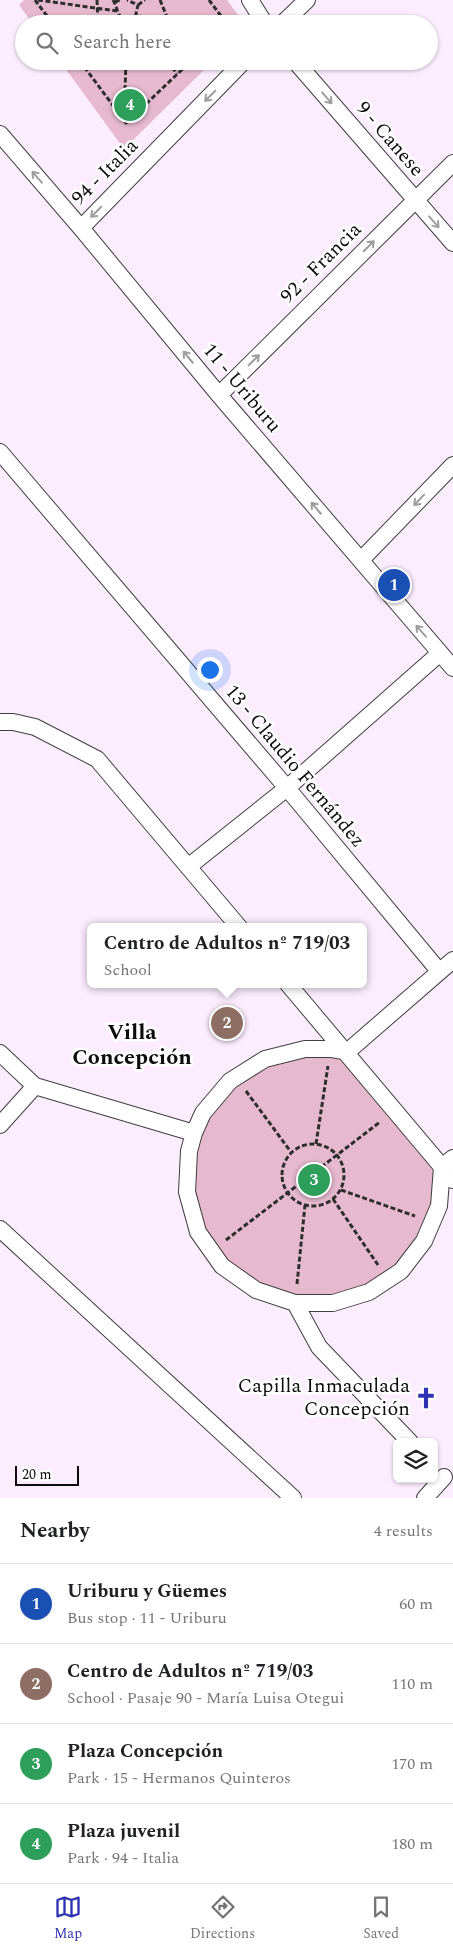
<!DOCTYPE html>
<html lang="en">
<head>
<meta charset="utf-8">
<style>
  body { margin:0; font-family:Spectral,serif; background:#f6f6f6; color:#202124 }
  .controls { position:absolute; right:15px; bottom:15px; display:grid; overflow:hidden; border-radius:8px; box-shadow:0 1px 4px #0004 }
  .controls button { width:45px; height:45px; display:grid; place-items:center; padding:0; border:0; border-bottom:1px solid #e0e0e0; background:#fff; color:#202124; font:25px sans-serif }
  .scale { position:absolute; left:15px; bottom:12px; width:64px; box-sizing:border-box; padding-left:5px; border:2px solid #0c0c0c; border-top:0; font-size:14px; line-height:18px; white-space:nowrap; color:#0c0c0c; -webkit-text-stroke:4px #fff; paint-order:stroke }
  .you { position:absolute; left:209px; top:669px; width:18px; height:18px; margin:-12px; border:4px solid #fff; border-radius:50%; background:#1a73e8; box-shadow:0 0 0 8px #1a73e833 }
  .badge { display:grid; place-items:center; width:32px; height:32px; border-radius:50%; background:#2e31b3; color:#fff; font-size:16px; font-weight:700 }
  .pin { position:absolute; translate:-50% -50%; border:2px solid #fff; box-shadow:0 1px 5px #0006 }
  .popup { position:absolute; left:87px; top:923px; width:280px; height:65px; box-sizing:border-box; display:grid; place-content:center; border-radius:8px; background:#fff; filter:drop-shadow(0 1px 4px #0005); font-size:16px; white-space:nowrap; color:#757577 }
  .popup b { font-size:19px; color:#202124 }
  .popup::after { content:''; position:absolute; left:50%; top:100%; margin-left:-10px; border:10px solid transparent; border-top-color:#fff }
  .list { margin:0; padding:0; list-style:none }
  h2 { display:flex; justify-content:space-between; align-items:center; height:65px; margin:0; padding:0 20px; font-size:21px }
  h2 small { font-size:16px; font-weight:400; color:#757577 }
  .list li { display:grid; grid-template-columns:32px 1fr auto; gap:15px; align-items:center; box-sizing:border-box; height:80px; padding:0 20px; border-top:1px solid #e0e0e0 }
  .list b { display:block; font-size:19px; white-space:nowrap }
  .list p { margin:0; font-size:16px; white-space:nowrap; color:#757577 }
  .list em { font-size:16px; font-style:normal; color:#757577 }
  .icon { flex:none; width:28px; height:28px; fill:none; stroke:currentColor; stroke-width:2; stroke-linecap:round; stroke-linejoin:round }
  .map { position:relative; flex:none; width:453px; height:1498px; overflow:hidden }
  .search { position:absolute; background:#fff; box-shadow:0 1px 4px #0004; left:15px; right:15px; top:15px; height:55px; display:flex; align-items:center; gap:12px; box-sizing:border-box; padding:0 18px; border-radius:28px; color:#757577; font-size:19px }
  .sheet { height:385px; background:#fff }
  nav { display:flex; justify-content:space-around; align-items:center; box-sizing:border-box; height:70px; border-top:1px solid #e0e0e0; background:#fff; font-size:14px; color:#757577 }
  nav a { display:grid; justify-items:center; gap:2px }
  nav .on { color:#2e31b3 }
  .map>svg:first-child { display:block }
</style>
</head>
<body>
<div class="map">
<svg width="453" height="1498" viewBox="0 0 453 1498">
  <rect width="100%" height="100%" fill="#fbecfe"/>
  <path fill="#e6b9cf" d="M24 0H227L241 19 240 24H33L19 5Z
    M60 61H213L124 149Z
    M347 1052 442 1167 439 1206 401 1271 333 1303 256 1290 198 1232 189 1151 203 1113 265 1059Z"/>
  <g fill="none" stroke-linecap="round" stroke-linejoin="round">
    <g stroke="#3f3f3f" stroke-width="18">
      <path id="minor" d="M250 0 265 24
        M282 24 307 0
        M295 61 453 243
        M0 134 81 228 219 395 453 668
        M81 228 244 61
        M219 395 453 163
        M0 452 287 788 439 971
        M361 560 453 465
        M0 722H13L35 727 97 759 239 927
        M188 867 287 788 440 653
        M288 984 453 1180
        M347 1052 331 1049H305L265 1059 230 1081 203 1113 194 1133 189 1151 187 1192 198 1232 222 1266 256 1290 295 1303H333L369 1292 401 1271 424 1241 439 1206 442 1167 453 1158
        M347 1052 453 960
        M0 1053 35 1086 194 1133
        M0 1125 35 1086
        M0 1229 293 1498
        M295 1303 319 1347 410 1442
        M425 1498 444 1477"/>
    </g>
    <path stroke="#2e2e2e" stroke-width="3" stroke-dasharray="5 2.5" stroke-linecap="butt" d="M35 0 53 24
      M38 0 117 11
      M97 0 98 24
      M113 0C118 8 117 18 127 22L135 18 138 5 127 0
      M160 0 167 17 166 24
      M209 0 227 24
      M115 2 120 0
      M138 5 145 0
      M136 16 209 24
      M135 18 139 24
      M80 61 126 123 191 61
      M168 61 177 74
      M124 120 126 61
      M246 1091 291 1152
      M282 1175a31 31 0 1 1 62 0a31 31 0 1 1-62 0Z
      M316 1144 328 1066
      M341 1190 415 1216
      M333 1199 378 1265
      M226 1240 380 1122
      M297 1284 305 1205"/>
    <use href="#minor" stroke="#fff" stroke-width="16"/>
  </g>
  <defs><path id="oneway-shaft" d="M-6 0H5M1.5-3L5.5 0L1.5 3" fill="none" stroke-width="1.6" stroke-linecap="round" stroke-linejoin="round" transform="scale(1.25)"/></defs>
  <g stroke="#9e9e9e">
    <use href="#oneway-shaft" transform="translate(210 96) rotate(135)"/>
    <use href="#oneway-shaft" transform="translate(327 98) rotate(49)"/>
    <use href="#oneway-shaft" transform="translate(37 177) rotate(-131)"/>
    <use href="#oneway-shaft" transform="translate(96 212) rotate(135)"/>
    <use href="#oneway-shaft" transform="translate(434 222) rotate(49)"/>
    <use href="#oneway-shaft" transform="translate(369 246) rotate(-45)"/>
    <use href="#oneway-shaft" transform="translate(188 357) rotate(-130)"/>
    <use href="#oneway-shaft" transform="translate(254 360) rotate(-45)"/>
    <use href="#oneway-shaft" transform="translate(419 500) rotate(134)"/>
    <use href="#oneway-shaft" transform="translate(316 508) rotate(-130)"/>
    <use href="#oneway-shaft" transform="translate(421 631) rotate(-131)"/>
  </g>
  <defs>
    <g id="church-bare" transform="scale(1.725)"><path d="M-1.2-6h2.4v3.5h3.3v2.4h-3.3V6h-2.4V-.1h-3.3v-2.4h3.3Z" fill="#2e31b3" stroke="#fff" stroke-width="2.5" paint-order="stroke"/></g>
  </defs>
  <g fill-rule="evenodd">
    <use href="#church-bare" x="426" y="1398"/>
  </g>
  <g text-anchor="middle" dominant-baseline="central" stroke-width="5" stroke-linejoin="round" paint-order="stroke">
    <g font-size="20" fill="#0c0c0c" stroke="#fff">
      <text transform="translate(390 139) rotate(49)">9 - Canese</text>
      <text transform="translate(105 172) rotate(-45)">94 - Italia</text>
      <text transform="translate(321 263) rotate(-45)">92 - Francia</text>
      <text transform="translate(242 388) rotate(50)">11 - Uriburu</text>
      <text transform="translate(295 766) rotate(50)">13 - Claudio Fernández</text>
    </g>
    <g font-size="20" fill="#0c0c0c" stroke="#fff" text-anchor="end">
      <text x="410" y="1386">Capilla Inmaculada<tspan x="410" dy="23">Concepción</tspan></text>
    </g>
    <g font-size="22" font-weight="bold" fill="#0c0c0c" stroke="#fff">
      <text x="132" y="1032">Villa<tspan x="132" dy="25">Concepción</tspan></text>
    </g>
  </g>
</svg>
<div class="controls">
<button><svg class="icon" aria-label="layers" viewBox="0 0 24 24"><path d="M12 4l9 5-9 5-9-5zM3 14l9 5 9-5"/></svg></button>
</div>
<div class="scale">20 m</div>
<div class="you"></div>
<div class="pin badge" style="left:394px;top:585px;background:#1a4fb4">1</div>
<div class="pin badge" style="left:227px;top:1023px;background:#8d6e63">2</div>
<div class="popup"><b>Centro de Adultos nº 719/03</b>School</div>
<div class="pin badge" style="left:314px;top:1180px;background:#2e9e5b">3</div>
<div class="pin badge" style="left:130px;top:105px;background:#2e9e5b">4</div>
<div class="search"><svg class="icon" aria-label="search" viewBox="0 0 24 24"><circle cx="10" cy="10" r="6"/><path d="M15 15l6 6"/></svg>Search here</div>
</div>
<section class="sheet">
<h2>Nearby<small>4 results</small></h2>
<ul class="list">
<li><span class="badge" style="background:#1a4fb4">1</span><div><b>Uriburu y Güemes</b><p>Bus stop · 11 - Uriburu</p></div><em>60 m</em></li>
<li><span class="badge" style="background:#8d6e63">2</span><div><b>Centro de Adultos nº 719/03</b><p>School · Pasaje 90 - María Luisa Otegui</p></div><em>110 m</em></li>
<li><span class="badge" style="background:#2e9e5b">3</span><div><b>Plaza Concepción</b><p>Park · 15 - Hermanos Quinteros</p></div><em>170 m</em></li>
<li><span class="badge" style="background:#2e9e5b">4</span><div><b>Plaza juvenil</b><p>Park · 94 - Italia</p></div><em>180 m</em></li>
</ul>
</section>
<nav>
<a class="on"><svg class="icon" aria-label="map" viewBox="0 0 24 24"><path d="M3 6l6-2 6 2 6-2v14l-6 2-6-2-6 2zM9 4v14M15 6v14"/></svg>Map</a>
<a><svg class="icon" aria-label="directions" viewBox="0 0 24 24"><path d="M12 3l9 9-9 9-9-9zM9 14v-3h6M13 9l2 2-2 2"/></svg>Directions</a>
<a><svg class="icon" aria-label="saved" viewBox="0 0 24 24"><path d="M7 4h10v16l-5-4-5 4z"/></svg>Saved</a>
</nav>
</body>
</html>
